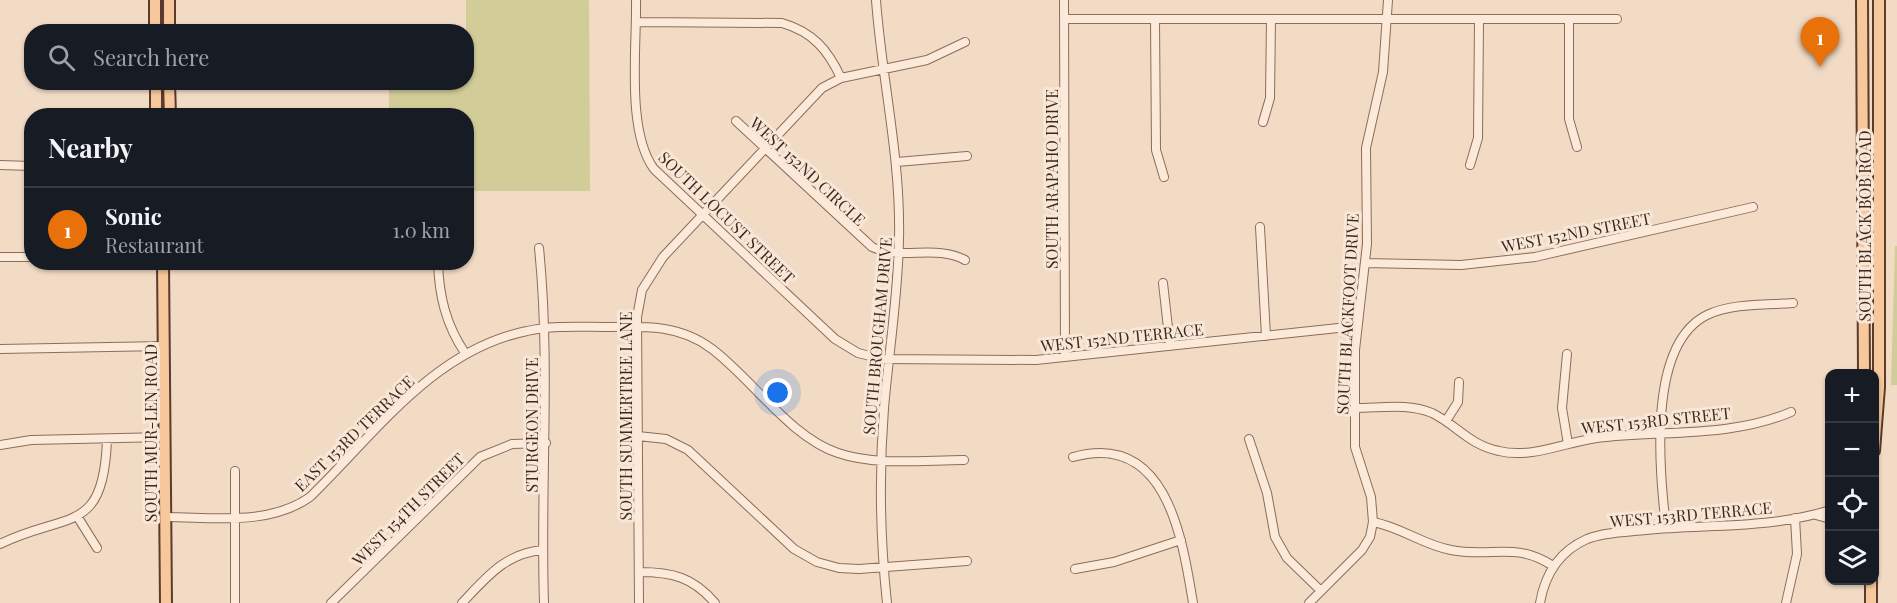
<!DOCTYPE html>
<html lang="en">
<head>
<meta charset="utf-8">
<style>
  body { margin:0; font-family:"Playfair Display",serif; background:#242831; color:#f1f3f6 }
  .controls { position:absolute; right:18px; bottom:18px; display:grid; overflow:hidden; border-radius:12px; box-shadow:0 2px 4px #0004 }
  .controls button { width:54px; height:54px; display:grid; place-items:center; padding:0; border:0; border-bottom:2px solid #363941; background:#171b24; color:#f1f3f6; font:30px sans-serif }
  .you { position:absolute; left:778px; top:393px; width:21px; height:21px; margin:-15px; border:4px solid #fff; border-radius:50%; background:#1a73e8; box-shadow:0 0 0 9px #1a73e833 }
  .badge { display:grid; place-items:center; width:39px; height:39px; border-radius:50%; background:#1a73e8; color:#fff; font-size:20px; font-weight:700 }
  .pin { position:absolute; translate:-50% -50px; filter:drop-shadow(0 2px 3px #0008) }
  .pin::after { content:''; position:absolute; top:32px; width:21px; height:18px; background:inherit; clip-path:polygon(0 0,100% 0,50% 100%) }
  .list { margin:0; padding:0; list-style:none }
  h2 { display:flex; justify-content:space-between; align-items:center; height:78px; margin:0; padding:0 24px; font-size:26px }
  h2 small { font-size:20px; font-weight:400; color:#9ea1a6 }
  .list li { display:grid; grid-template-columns:39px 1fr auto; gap:18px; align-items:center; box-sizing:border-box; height:84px; padding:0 24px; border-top:2px solid #363941 }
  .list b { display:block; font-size:22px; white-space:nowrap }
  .list p { margin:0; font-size:20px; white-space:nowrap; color:#9ea1a6 }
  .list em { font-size:20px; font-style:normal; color:#9ea1a6 }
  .icon { flex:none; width:33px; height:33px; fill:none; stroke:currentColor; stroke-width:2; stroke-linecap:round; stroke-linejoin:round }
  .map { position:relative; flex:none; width:1897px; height:603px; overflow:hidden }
  .search { position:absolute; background:#171b24; box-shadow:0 2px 4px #0004; left:24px; top:24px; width:450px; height:66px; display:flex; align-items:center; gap:15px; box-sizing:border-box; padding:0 21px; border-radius:24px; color:#9ea1a6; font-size:22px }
  .panel { position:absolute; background:#171b24; box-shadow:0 2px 4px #0004; left:24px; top:108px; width:450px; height:162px; border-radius:24px }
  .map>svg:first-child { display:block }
</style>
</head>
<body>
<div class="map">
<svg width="1897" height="603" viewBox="0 0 1897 603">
  <rect width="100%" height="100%" fill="#f2dbc5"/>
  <path fill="#d1cc98" d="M466 0H589L590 191H467L466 116 389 115V83L466 82Z
    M1895 246H1897V385H1891Z"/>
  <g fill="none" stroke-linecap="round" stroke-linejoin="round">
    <g stroke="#8f6b59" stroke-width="10">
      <path id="minor" d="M636 0C637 47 626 131 654 169L835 339 858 353 882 359 1036 360 1357 326
        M876 0C882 81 901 158 899 240 898 296 889 351 884 408 879 473 880 538 887 603
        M1064 0 1065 357
        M1064 19H1617
        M1155 19 1156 150 1164 177
        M1569 20V119L1577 147
        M636 22 782 23C813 32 828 50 841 78
        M736 121 872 247C901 261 936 244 965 260
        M1263 122 1270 98 1271 19
        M897 162 967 156
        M0 165 32 166
        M1470 165 1478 138 1479 20
        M1260 227 1266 336
        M539 248C551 366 540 485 544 603
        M0 257H32
        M438 262C439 296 446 325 465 353
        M1365 263 1461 265 1535 257 1753 207
        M1163 283 1170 346
        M0 349 164 346
        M1567 354 1562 408 1568 444
        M1355 408C1381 408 1408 403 1432 413 1457 425 1469 445 1499 451 1532 459 1565 442 1597 438 1662 430 1730 438 1791 412
        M1446 421 1458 402 1459 382
        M638 436 666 439 688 450 794 549 817 562 839 568 859 569 967 561
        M1249 439 1267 493 1275 537 1287 558 1320 590
        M0 445 31 440 165 437
        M1073 457C1166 431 1182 536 1193 603
        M235 471V603
        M1816 515 1830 519
        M77 516 97 548
        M165 517C214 517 269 526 310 497 375 434 433 350 527 331 553 325 581 327 608 327 645 326 681 325 712 349 752 379 790 437 838 453 876 466 924 460 964 460
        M1373 522C1401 527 1423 545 1451 550 1492 558 1515 541 1553 566
        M1666 528C1660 473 1646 345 1707 315 1732 303 1766 305 1793 303
        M0 544C67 511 104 536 107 439
        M1075 569 1114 562 1181 540
        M639 572C672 572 693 577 715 603
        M331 603 480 457 512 444 546 443
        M462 603C486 578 505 553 543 550
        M639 603 637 317 642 290 663 257 822 88 841 78 927 60 965 42
        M1309 603 1362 550 1370 537 1373 522 1371 497 1355 447V350L1367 244 1366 148 1383 72 1388 0
        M1540 603C1545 574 1560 551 1587 539 1605 532 1627 532 1646 530 1707 524 1771 529 1830 510
        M1786 603 1797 554 1795 518"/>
    </g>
    <g stroke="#5c3a2e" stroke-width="14">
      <path id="major" d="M1862 0 1864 374
        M155 32V0
        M169 32V0
        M156 82V116
        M169 82 170 116
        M163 262 166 603
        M1874 451 1879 387V0
        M1871 580V603"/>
    </g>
    <use href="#minor" stroke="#fbeada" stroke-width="8"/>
    <use href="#major" stroke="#f7c89b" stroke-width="10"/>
  </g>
  <g text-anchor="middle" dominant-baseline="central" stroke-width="6" stroke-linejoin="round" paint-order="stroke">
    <g font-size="16" fill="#3e271e" stroke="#f8e7d6">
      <text transform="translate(808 171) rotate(43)">WEST 152ND CIRCLE</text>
      <text transform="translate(1051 179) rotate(-90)">SOUTH ARAPAHO DRIVE</text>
      <text transform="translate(727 217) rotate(44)">SOUTH LOCUST STREET</text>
      <text transform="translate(1864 226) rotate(-90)">SOUTH BLACK BOB ROAD</text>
      <text transform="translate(1576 232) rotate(-11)">WEST 152ND STREET</text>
      <text transform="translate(1347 314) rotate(-87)">SOUTH BLACKFOOT DRIVE</text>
      <text transform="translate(877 336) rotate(-85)">SOUTH BROUGHAM DRIVE</text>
      <text transform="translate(1122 337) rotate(-6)">WEST 152ND TERRACE</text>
      <text transform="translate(625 416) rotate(-90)">SOUTH SUMMERTREE LANE</text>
      <text transform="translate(1656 420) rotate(-6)">WEST 153RD STREET</text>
      <text transform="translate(531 425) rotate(-90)">STURGEON DRIVE</text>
      <text transform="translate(150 433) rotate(-90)">SOUTH MUR-LEN ROAD</text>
      <text transform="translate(354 433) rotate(-44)">EAST 153RD TERRACE</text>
      <text transform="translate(408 509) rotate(-45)">WEST 154TH STREET</text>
      <text transform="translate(1691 514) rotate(-5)">WEST 153RD TERRACE</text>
    </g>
  </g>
</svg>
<div class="controls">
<button>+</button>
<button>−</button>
<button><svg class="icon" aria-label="locate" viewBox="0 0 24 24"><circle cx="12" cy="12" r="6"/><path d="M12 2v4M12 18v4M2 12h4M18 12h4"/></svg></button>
<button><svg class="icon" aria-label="layers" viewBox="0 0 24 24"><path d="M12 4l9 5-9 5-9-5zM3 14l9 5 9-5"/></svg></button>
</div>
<div class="you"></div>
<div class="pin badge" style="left:1820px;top:67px;background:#e8710a">1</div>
<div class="search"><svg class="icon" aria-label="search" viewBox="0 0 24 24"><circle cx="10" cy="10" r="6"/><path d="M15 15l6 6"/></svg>Search here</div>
<section class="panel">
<h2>Nearby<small></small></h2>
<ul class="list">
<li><span class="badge" style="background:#e8710a">1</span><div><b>Sonic</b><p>Restaurant</p></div><em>1.0 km</em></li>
</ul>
</section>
</div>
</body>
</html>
